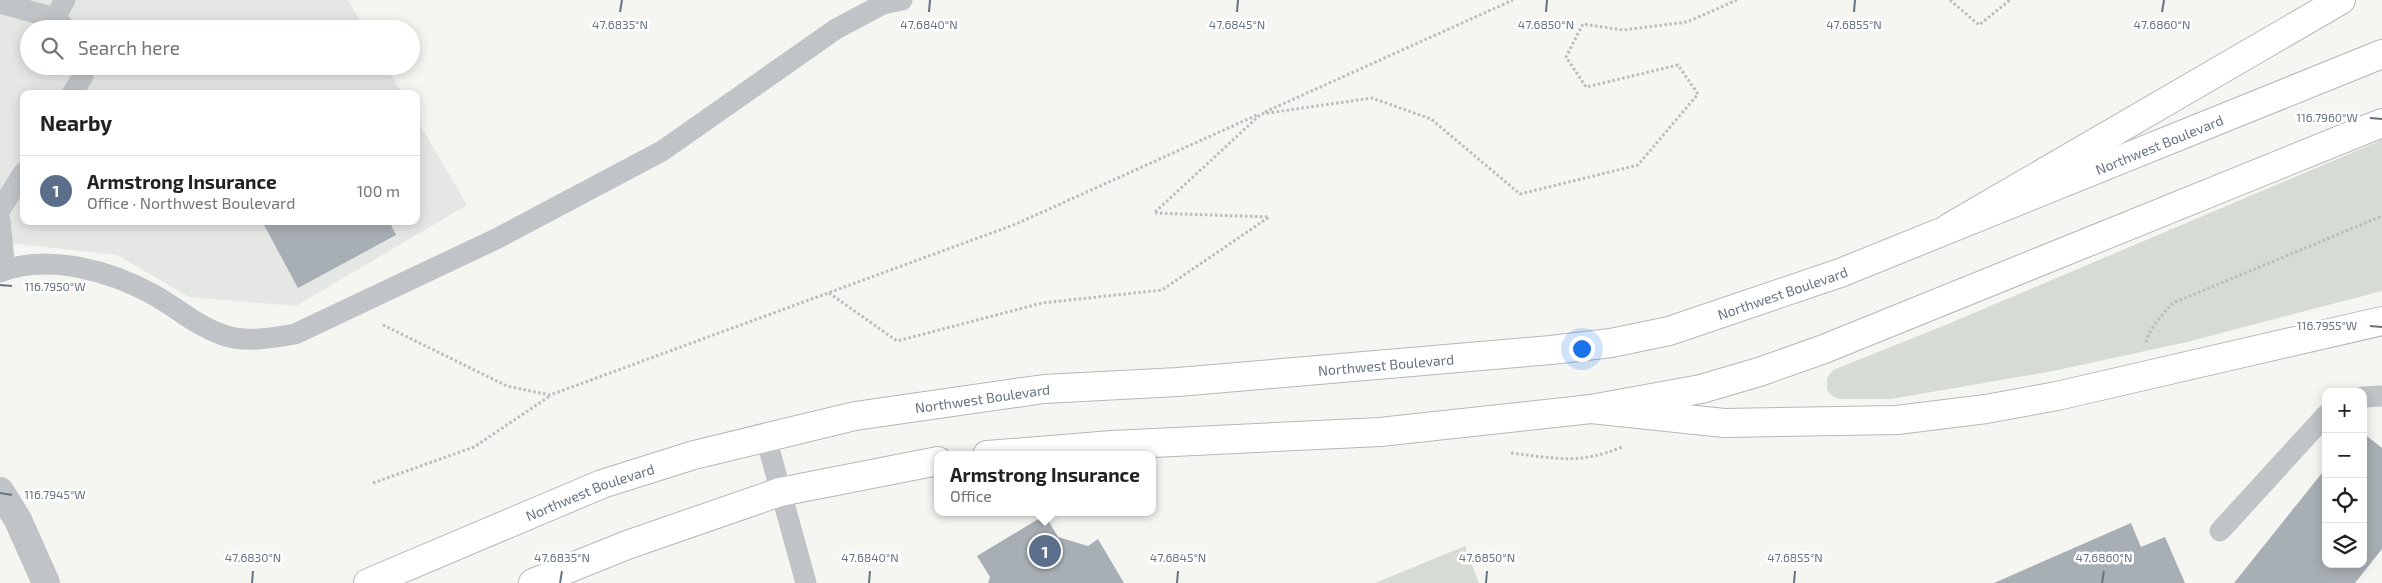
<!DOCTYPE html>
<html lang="en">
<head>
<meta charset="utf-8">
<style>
  body { margin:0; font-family:"Exo 2",sans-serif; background:#f6f6f6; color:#222 }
  .controls { position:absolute; right:15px; bottom:15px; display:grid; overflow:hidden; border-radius:10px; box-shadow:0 2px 12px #0003 }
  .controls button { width:45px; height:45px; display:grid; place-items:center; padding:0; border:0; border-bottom:1px solid #e0e0e0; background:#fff; color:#222; font:25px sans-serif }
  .you { position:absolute; left:1581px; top:348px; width:18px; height:18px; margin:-12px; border:4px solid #fff; border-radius:50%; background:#1a73e8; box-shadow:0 0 0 8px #1a73e833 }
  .badge { display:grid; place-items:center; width:32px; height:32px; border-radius:50%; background:#7c3aed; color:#fff; font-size:16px; font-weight:700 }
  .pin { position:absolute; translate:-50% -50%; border:2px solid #fff; box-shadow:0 1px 5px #0006 }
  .popup { position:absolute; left:934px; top:451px; width:222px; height:65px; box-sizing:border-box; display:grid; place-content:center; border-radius:10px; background:#fff; filter:drop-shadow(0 1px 4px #0005); font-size:16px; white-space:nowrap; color:#767676 }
  .popup b { font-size:19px; color:#222 }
  .popup::after { content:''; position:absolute; left:50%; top:100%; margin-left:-10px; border:10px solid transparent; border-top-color:#fff }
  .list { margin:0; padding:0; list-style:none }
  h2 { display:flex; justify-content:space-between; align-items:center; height:65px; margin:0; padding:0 20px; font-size:21px }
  h2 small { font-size:16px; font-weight:400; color:#767676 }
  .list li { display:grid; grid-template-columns:32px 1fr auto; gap:15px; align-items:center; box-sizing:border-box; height:70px; padding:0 20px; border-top:1px solid #e0e0e0 }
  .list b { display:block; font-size:19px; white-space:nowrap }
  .list p { margin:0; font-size:16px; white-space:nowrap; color:#767676 }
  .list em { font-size:16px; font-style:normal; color:#767676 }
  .icon { flex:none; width:28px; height:28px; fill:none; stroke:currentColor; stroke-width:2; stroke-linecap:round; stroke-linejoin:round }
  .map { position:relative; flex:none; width:2382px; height:583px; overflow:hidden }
  .search { position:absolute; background:#fff; box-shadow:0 2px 12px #0003; left:20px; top:20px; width:400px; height:55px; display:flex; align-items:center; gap:12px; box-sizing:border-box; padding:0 18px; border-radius:28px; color:#767676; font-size:19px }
  .panel { position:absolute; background:#fff; box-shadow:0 2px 12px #0003; left:20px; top:90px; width:400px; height:135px; border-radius:10px }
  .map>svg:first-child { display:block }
</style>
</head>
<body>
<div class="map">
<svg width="2382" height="583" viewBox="0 0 2382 583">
  <rect width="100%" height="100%" fill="#f5f5f2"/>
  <path fill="#e5e7e5" d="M0 0H348L365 29H29V66H386L402 94H24V221H416V118L467 205 296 306 189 297 117 255 10 243 0 253Z"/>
  <path fill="#d6dcd3" d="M2382 140V291L2187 342 2053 371 1891 399H1839L1831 395 1827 390V378L1833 370 1948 324Z
    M1465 546 1479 583H1375Z"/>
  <path fill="#a8afb4" d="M271 221H389L396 235 298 288 264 225Z
    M2363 433 2382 448V549L2355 583H2234L2326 468V564H2363Z
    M1045 515 1058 537 1088 546 1098 539 1124 583H988L990 577 977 556Z
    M2131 523 2141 547 2165 537 2185 583H1994Z"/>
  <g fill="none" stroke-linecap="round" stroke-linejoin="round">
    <g stroke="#b4b7bb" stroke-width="30">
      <g id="primary">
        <path d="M987 455 1112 445 1380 432 1591 409 1701 389 1759 372 1824 349 2382 123"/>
        <path id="s1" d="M368 583 602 484 694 455 855 416 1044 389 1178 382 1551 350 1611 343 1669 331 1840 273 2382 54"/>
        <path d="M533 583 627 545 780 492 938 461"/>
      </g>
    </g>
    <g stroke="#b5b8bb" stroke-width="30">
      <path id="trunk" d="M1950 227 2341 0
        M1591 409 1724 423 1897 420 1986 409 2057 396 2382 321"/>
    </g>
    <path stroke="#babcbe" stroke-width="3" stroke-dasharray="2.5 2.5" stroke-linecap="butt" d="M1950 0 1979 25 2010 0
      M1265 112 1513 0
      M829 293 897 341 1042 303 1162 290 1269 217 1154 213 1261 114 1372 98 1431 119 1520 194 1638 165 1698 94 1678 65 1586 87 1566 57 1583 24 1623 30 1687 22 1737 0
      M383 325 507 386 550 395 1016 224 1257 115
      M2146 342C2150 327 2163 314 2173 303L2382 216
      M1511 453C1554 458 1579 465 1622 447
      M373 483 474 447 550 396"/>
    <path stroke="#c0c4c7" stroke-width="21" d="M0 3 55 18 66 29
      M55 18 65 0
      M72 94 83 76 81 66
      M0 210 24 172
      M0 220 5 270
      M0 272C48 253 111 271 154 295 179 309 195 325 223 335 246 343 271 338 295 334L496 239 662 151 836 29 883 4 902 0
      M2363 397 2382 396
      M766 438 806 583
      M2220 531 2326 415"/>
    <path stroke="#c0c4c7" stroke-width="28" d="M0 491 18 520 46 583"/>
    <use href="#primary" stroke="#fff" stroke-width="28"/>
    <use href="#trunk" stroke="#fff" stroke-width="28"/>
  </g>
  <path fill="none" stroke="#667381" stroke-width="2" d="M620 12 622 0M929 12 930 0M1237 12 1238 0M1546 12 1547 0M1854 12 1855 0M2162 12 2164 0M2370 118 2382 119M0 285 12 286M2370 326 2382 327M0 493 12 495M252 583 253 571M560 583 562 571M869 583 870 571M1177 583 1178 571M1486 583 1487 571M1794 583 1795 571M2102 583 2104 571"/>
  <g text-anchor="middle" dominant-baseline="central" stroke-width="5" stroke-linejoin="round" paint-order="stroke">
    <g font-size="14" fill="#667381" stroke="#fff">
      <text stroke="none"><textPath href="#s1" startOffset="1860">Northwest Boulevard</textPath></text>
      <text stroke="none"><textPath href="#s1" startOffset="1455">Northwest Boulevard</textPath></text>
      <text stroke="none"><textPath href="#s1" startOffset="1050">Northwest Boulevard</textPath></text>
      <text stroke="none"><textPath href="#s1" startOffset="645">Northwest Boulevard</textPath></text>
      <text stroke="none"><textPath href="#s1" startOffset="240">Northwest Boulevard</textPath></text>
    </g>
  </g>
  <g font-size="12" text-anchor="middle" fill="#667381" stroke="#fff" stroke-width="5" stroke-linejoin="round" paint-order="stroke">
    <text x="620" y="29">47.6835°N</text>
    <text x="929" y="29">47.6840°N</text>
    <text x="1237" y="29">47.6845°N</text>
    <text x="1546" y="29">47.6850°N</text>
    <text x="1854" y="29">47.6855°N</text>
    <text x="2162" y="29">47.6860°N</text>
    <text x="2327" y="122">116.7960°W</text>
    <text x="55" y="291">116.7950°W</text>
    <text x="2327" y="330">116.7955°W</text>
    <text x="55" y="499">116.7945°W</text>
    <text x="253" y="562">47.6830°N</text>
    <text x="562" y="562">47.6835°N</text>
    <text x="870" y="562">47.6840°N</text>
    <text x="1178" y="562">47.6845°N</text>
    <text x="1487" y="562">47.6850°N</text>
    <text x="1795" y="562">47.6855°N</text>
    <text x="2104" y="562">47.6860°N</text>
  </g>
</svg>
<div class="controls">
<button>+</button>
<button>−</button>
<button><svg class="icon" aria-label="locate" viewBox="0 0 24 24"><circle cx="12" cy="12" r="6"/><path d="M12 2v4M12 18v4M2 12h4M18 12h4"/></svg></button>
<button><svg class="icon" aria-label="layers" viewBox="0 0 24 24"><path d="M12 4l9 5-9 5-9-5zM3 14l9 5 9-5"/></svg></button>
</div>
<div class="you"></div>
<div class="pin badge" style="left:1045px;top:551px;background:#5c6f8a">1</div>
<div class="popup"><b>Armstrong Insurance</b>Office</div>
<div class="search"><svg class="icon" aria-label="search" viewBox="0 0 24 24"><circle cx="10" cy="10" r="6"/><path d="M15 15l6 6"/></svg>Search here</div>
<section class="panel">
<h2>Nearby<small></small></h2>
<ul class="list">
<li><span class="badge" style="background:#5c6f8a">1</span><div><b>Armstrong Insurance</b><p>Office · Northwest Boulevard</p></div><em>100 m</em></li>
</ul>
</section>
</div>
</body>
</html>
